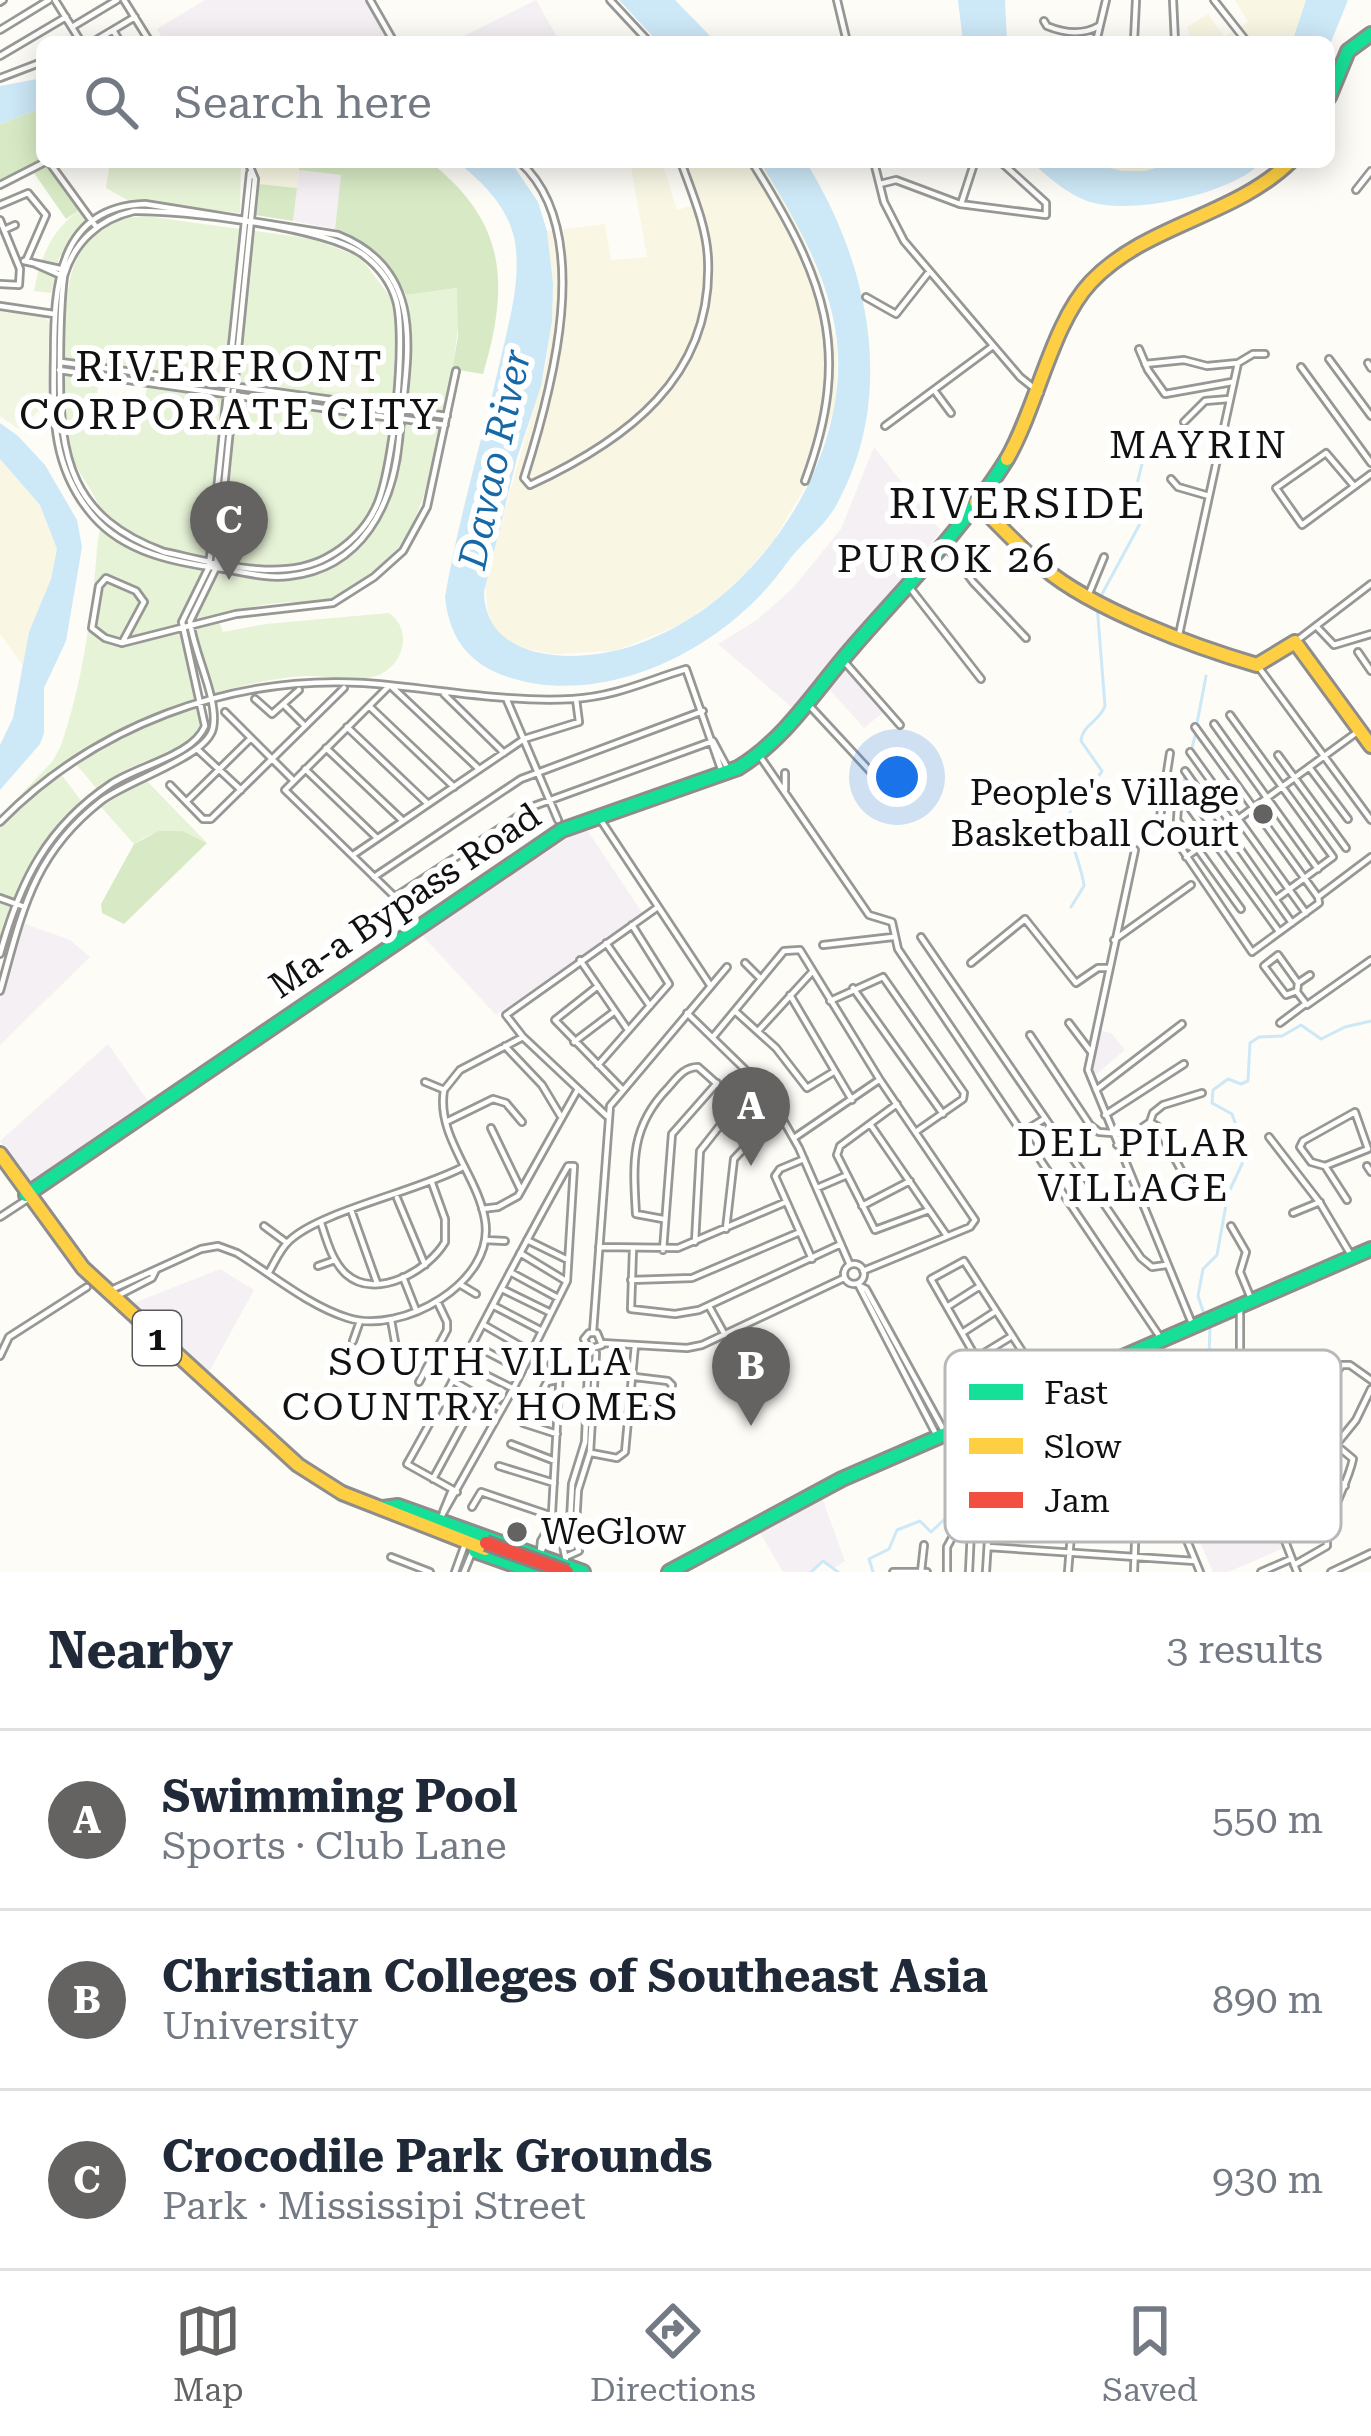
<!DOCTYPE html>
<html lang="en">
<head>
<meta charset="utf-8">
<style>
  body { margin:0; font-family:"Roboto Serif",serif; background:#f6f6f7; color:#1f2937 }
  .you { position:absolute; left:897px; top:777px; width:42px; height:42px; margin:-30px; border:9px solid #fff; border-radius:50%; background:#1a73e8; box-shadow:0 0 0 18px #1a73e833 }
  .badge { display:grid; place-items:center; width:78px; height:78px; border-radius:50%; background:#646362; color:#fff; font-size:39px; font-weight:700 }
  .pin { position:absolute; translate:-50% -99px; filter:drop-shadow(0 3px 6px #0008) }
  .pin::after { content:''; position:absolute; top:63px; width:42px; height:36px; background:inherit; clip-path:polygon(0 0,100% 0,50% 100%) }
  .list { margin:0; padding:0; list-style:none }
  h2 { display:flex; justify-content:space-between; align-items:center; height:156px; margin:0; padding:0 48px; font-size:51px }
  h2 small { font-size:39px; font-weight:400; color:#747a83 }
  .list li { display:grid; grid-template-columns:78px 1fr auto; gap:36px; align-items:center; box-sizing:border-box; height:180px; padding:0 48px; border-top:3px solid #e0e1e3 }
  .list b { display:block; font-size:45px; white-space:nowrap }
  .list p { margin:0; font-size:39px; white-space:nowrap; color:#747a83 }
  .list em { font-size:39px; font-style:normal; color:#747a83 }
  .icon { flex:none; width:66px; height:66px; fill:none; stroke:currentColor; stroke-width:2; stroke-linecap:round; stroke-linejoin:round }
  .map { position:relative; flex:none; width:1371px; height:1572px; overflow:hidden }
  .search { position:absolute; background:#fff; box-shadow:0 6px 30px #0003; left:36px; right:36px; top:36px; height:132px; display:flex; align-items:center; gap:30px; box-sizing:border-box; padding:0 42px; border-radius:18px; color:#747a83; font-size:45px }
  .sheet { height:696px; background:#fff }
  nav { display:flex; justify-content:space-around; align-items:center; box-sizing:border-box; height:168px; border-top:3px solid #e0e1e3; background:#fff; font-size:33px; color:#747a83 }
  nav a { display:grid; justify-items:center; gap:6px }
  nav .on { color:#646362 }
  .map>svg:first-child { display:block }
</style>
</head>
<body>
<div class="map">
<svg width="1371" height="1572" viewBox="0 0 1371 1572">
  <rect width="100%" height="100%" fill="#fdfcf7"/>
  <path fill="#f5f0f3" d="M205 0H367L390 42H165L157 29Z
    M536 0 560 42H452Z
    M299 170 341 175 335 229 293 221Z
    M874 447 941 531 795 710 718 644 757 620 793 588 841 529Z
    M845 668 885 711 864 728 829 689Z
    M585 827 643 914 496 1015 421 934Z
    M20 922 70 940 90 957 0 1045V1000Z
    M1097 1030 1111 1033 1125 1050 1092 1078Z
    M108 1044 148 1101 28 1184 0 1141Z
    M220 1269 254 1290 209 1372 134 1303Z
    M1209 1395 1223 1405 1284 1548 1228 1572H1213L1166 1465Z
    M821 1495 845 1561 834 1568 823 1561 811 1572H783L758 1529Z"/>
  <path fill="#f9f7e4" d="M1235 0H1306L1292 42H1191L1187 27 1208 14 1224 37 1248 22Z
    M254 162H300L297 188 258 184Z
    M649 162H662L677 210 697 204 684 162H760L795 219 821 280 837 347 836 404 810 479 774 540 746 573 713 603 677 626 615 651 553 654 512 646 500 638 488 615 485 580 547 361 553 283 547 231 605 224 611 260 647 257 631 167Z
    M1085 162H1177L1145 171H1123Z
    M0 459 40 505 57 549 51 579 29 632 23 666 0 634Z"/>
  <path fill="#e7f3d7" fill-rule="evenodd" d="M110 162H241L240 213 129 201 106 188Z
    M79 210 87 221 59 258 51 293 34 291C40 258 51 231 79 210Z
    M146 216 313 239 360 257 391 298 396 327 394 365H409L412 330 406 295 458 288C462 329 452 367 444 407 429 485 418 564 333 598 316 605 296 601 278 603 244 607 211 615 178 624L201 717 197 734 188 743 129 768 97 789 75 763 61 774 82 802C41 843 16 881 0 936V816L52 762 60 748C82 687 92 614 97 549 98 537 102 524 100 512 99 495 73 469 68 447 61 421 65 391 65 364 65 302 60 219 146 216ZM99 379 147 386 142 424 105 419 104 426 93 424Z
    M389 613C412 629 405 662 381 674 361 684 327 675 305 676 274 678 242 685 212 694L194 629 219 622 223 632 266 624Z
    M146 780 207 843C180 830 160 826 134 844L101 807Z"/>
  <path fill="#d8eac5" d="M42 108V159L0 180V124Z
    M300 162H430C508 223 509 286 483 374L452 369 458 337 457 288 406 295C391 261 369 242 335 229L341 175 299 170Z
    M47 166 79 210 66 219 34 173Z
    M258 184 297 188 293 221 255 215Z
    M159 831H182L207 843 124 924 102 913 101 904 134 844Z"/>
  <path fill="#f0f6e1" d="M0 311 44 316 49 322 48 403 19 429 0 416Z
    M326 363 371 369 368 396 322 390Z"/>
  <path fill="#cde8f7" d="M619 0H675L716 42H658Z
    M958 0H1005L1007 42H963Z
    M1306 0H1348L1329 47V42H1292Z
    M42 78V108L0 124V86Z
    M457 162H511L538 202 547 231 553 283 552 321 541 386 517 458 484 592C485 666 586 664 638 644 663 635 688 621 710 605 784 549 842 449 838 355 835 285 796 220 760 162H806C870 265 898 399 834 509 821 530 800 544 786 564 729 646 608 710 508 677 468 664 449 637 445 597 459 515 484 434 502 353 510 318 521 279 515 242 509 208 483 182 457 162Z
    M1031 162H1085L1123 171H1145L1177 162H1262C1232 194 1135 214 1094 203 1070 197 1050 178 1031 162Z
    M0 423 18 436 45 465 77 520 82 547 66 641 44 688V733L40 744 0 790V745L13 718 29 632 51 579 57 549 40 505 0 459Z"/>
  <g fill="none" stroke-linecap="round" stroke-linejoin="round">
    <path stroke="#cde8f7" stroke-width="3" d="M1101 596 1143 518V508L1134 496 1143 460
      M1197 723 1206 676
      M1192 748 1196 732
      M1182 790 1185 776
      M1071 907 1084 886C1081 857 1058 827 1075 799 1083 787 1096 783 1102 771L1081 741C1082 725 1100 721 1105 706L1097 605
      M1204 1314 1198 1296 1203 1269 1217 1255 1228 1194 1242 1164 1243 1145 1232 1114 1212 1103 1213 1090 1228 1079 1241 1084 1248 1081 1250 1043 1259 1037 1282 1036 1301 1025 1321 1039 1345 1027 1371 1021
      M811 1572 823 1561 838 1572
      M873 1572 869 1559 889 1549 897 1530 920 1521 931 1532 947 1517H961L1018 1498 1019 1475 1038 1456 1059 1457 1089 1441C1120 1457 1115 1441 1138 1436 1145 1435 1152 1438 1159 1437L1172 1410 1184 1411 1208 1387 1210 1326"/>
    <g stroke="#979795" stroke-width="10">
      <path id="street" d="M55 0 81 42
        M124 0 150 42
        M370 0 394 42
        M610 0 649 42
        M837 0 847 42
        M1173 0 1175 42
        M1214 0 1247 42
        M0 2 3 0
        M1044 21 1047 26C1064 33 1083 35 1099 26
        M72 27 117 0
        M0 30 49 0
        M113 30 120 42
        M1134 41 1136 0
        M93 42 135 17
        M1096 42 1106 0
        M0 56 66 17
        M0 78 42 62
        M49 162 97 228
        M520 162C597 232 551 393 524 478L530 485C625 441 713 378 708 260 707 227 692 193 681 162
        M752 162C824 277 854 349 805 481
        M874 162 884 202 904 241 1020 377 1040 393
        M880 184 896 180 960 204 1046 215V203L1001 162
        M0 185 45 162
        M1356 190 1371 171
        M145 204 338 235C431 272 406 361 399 440 393 505 362 568 289 576 265 579 240 571 217 568 173 562 125 552 94 517 51 468 53 415 54 354 54 287 58 207 145 204Z
        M961 204 973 167 969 162
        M0 205 28 193 46 215 26 261
        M134 211C181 210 329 227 365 256 379 267 391 283 396 300 407 337 393 472 376 507 366 529 347 547 326 558 280 583 212 562 164 552 71 518 59 458 60 368 60 338 60 307 64 276 74 242 99 219 134 211Z
        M0 220 20 269 19 285
        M4 230 15 225
        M24 261 60 269
        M31 262 58 274
        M0 284 19 285
        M866 297 896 314 929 272
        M0 306 54 314
        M1139 349 1148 370 1165 394 1232 382
        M1329 359 1371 416
        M61 362 447 416
        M1368 363 1371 368
        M1145 364 1184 360 1207 366 1238 363 1253 354H1265
        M1301 367 1371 463
        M59 370 392 418
        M934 390 951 413
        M404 419 445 425
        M1184 422 1205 401 1229 399
        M885 426 993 346
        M1171 479 1178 487 1209 496
        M1354 486 1326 453 1276 488 1302 525 1371 474
        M946 546 973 582 1026 638
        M907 584 981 679
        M1088 596 1104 557
        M1316 626 1334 645 1371 634
        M1178 639 1238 363
        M1295 642 1371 584
        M122 643 144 602 136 591 106 578 99 586 92 628 105 638 122 643 236 614 333 603 374 577 403 551 427 507 456 371
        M1358 652 1371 671
        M842 659 900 725
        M1257 665 1371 820
        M389 686 285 790 395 897 534 806 713 741
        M392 687 479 769
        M444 694 504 753
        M506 698 558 820
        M255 699 272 714 299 690
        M807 703 871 772
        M284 705 305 726
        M369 706 454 787
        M225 712 293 780
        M1230 715 1333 857 1276 899
        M1214 724 1318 869
        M347 727 428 804
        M1195 727 1318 897
        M713 741 729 771
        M326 748 403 821
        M197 749 241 790
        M1190 752 1306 913
        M1170 753 1160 817 1252 952 1319 903 1318 897 1371 857
        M759 755 869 915 892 922 898 949 1162 1340
        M1278 755 1346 848
        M1309 767 1348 819
        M305 769 377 838
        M1185 771 1292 923
        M785 773V790
        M170 785 203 819H211L344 688
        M1179 793 1278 930
        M1179 793 1177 820 1241 909
        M187 801 251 738
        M0 822C94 726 230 675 364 683 433 688 503 703 573 699 617 696 646 681 686 669L722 772
        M602 822 710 985
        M1135 850 1088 1070 1193 1326
        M353 855 524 739 579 722 576 699
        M1186 857 1360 730
        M374 877 521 779 703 711
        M0 898 22 906
        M921 937 1141 1258 1152 1267 1166 1265
        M1114 940 1191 885
        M606 943 650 1006
        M823 945 893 937
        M0 954C20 881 47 827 111 784 139 765 193 756 205 726L182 622 209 567 250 173
        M580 960 628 1030
        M745 963 761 979
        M971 963 1025 919 1076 983 1098 968H1108
        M1298 983 1310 975
        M598 986 555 1020 621 1088
        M853 988 943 1114
        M0 991C22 913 32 855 101 801 128 780 207 757 213 728 219 699 193 652 190 621L216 568 255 179 248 162
        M1297 991 1286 995 1264 966 1278 955 1298 983 1297 992 1307 1005 1371 960
        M790 995 852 1100
        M830 1001 883 977 964 1093 963 1099 917 1131
        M735 1011 776 1048 807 1088 835 1071
        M687 1013 766 1090 799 1148 850 1265
        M1069 1023 1091 1052
        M1280 1023 1304 1005
        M759 1030 812 972
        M1030 1035 1090 1125 1099 1132 1112 1133
        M713 1037 784 951 800 950 880 1080 975 1220 970 1227 863 1271
        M574 1042 615 1011
        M505 1046 542 1085 560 1115
        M598 1065 669 984 632 925
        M425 1082 442 1089
        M1096 1090 1182 1024
        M897 1104 840 1146 837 1155 875 1230 929 1210
        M1105 1115 1184 1064
        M607 1116 523 1037 506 1015 658 907
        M446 1122 493 1099 506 1103 522 1122
        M1150 1122 1157 1126 1186 1179
        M870 1124 947 1236
        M491 1128 520 1188
        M1023 1132 1044 1119
        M1269 1137 1320 1203 1351 1255
        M794 1138 879 1080
        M1117 1145 1150 1122 1153 1113 1163 1105 1202 1093
        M804 1159 780 1169 775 1176 812 1259
        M1325 1166 1368 1149 1355 1112 1303 1141 1300 1147 1311 1162 1325 1166 1347 1200
        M1367 1166 1371 1172
        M817 1188 845 1176
        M397 1198 425 1265
        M862 1206 910 1181
        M482 1209 498 1207 518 1196 578 1089
        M351 1210 377 1283
        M1293 1213 1320 1202
        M0 1217 29 1198
        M663 1219 636 1214C633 1163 630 1127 668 1088 677 1078 684 1067 698 1067L725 1091 757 1130
        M321 1223C327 1241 332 1261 346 1274 376 1301 429 1270 445 1242V1219L432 1183
        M264 1226 287 1243
        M1231 1226 1246 1252 1240 1272 1252 1301
        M726 1229 734 1159 779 1111
        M485 1240 505 1241
        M527 1240 568 1260
        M695 1242 700 1151 737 1104
        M599 1247 678 1248 786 1202
        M633 1249 631 1309 675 1314 699 1310 841 1244
        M663 1250 672 1134 717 1083
        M520 1253 566 1281
        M844 1274a10 10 0 1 1 20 0a10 10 0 1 1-20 0Z
        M318 1266 335 1260
        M269 1272C275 1262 280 1249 289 1241 320 1211 419 1191 463 1167
        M510 1272 558 1298
        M403 1277 416 1310
        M631 1280 692 1278 800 1232
        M858 1284 938 1438
        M461 1285 476 1294
        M860 1286 866 1289 944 1431
        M502 1289 551 1313
        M111 1290 201 1249 218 1246 237 1253C271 1274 309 1306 348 1318 401 1335 496 1283 485 1220 478 1176 436 1136 444 1090L460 1070 523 1037
        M117 1296 152 1278 156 1270
        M494 1306 542 1331
        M947 1307 980 1286
        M1240 1307V1365L1353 1459C1347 1488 1325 1517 1327 1546L1294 1565
        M710 1308 725 1335
        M484 1325 531 1352
        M593 1332 610 1106 727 967
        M962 1333 996 1311
        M353 1341 360 1321
        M602 1343 687 1348 702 1345 844 1278
        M474 1345 522 1370
        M0 1356 9 1337 87 1287
        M976 1358 1012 1336
        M388 1360 395 1342 391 1320
        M1030 1363 990 1382 931 1279 964 1261C992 1304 1019 1347 1047 1389
        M464 1364 512 1388
        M558 1380 547 1382 538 1400 558 1408
        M419 1382 447 1330V1322L437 1301
        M455 1382 502 1409
        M631 1408 666 1411 672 1385 668 1381 635 1377
        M523 1423 557 1434
        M511 1444 555 1461
        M591 1453 617 1458 625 1452 635 1345
        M499 1466 554 1483
        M1322 1466 1345 1486
        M1160 1475 1200 1572
        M433 1479 479 1394
        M1306 1481 1337 1508
        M457 1492 407 1464C463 1366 512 1264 568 1166H574
        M472 1507 481 1492 552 1516
        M443 1512 452 1490
        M1089 1512 1136 1516 1137 1483 1093 1477
        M1027 1514 1039 1530 1187 1538
        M441 1517 513 1389 567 1281 574 1166
        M1275 1520 1356 1420 1371 1389
        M1039 1530 1065 1494H1090
        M988 1547 1195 1561
        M540 1551 541 1541 551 1524
        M541 1552 551 1531 560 1370 551 1364
        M568 1556 579 1551 575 1541 578 1490 590 1452 596 1353
        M391 1557 430 1572
        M566 1561 563 1546 569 1540 572 1484 585 1442 589 1349 584 1339 589 1333H597L602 1345 589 1349
        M455 1572 464 1547
        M464 1572 473 1550
        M893 1572H927
        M921 1572 924 1545
        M947 1572V1547L953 1536 1027 1514 1061 1474 1091 1477 1088 1516 1077 1533
        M969 1572 971 1530
        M986 1572 989 1524
        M1068 1572 1071 1534
        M1134 1572 1136 1516
        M1261 1572 1291 1559
        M1297 1572 1258 1471 1342 1365H1350L1371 1380
        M1331 1572 1371 1553"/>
    </g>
    <g stroke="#8e8d8b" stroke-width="18">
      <path id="fast" d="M1329 97 1348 51 1371 34
        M26 1195 562 830 738 768C787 738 816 689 853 647 906 586 964 528 1007 459
        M383 1508 398 1506 583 1572
        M475 1551 534 1572
        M669 1572 842 1479 1371 1249"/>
    </g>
    <g stroke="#8e8d8b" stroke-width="18">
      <path id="slow" d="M1007 459C1037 407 1052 323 1091 282 1146 224 1233 217 1290 162
        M976 502C998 524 1020 548 1044 568 1092 609 1195 647 1257 665L1295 642 1371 746
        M0 1154 83 1268 298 1465 342 1493 485 1549"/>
    </g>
    <use href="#street" stroke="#fffffe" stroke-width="4.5"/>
    <use href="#fast" stroke="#16e098" stroke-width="12"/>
    <use href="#slow" stroke="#ffcf43" stroke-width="12"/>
    <g stroke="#858482" stroke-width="18" stroke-linecap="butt">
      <path id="jam-bridge" d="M486 1543 567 1572"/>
    </g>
    <use href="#jam-bridge" stroke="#f24e42" stroke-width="12"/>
  </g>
  <g fill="#646362" stroke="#fff" stroke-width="4.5">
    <circle cx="1263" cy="814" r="12"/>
    <circle cx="517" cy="1532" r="12"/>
  </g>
  <g text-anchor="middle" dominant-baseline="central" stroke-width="12" stroke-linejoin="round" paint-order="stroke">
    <rect fill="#fff" stroke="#585858" stroke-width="3" x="133" y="1311" width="48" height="54" rx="9"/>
    <g font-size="33" font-weight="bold" fill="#111">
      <text x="157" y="1338">1</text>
    </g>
    <g font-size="36" fill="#111" stroke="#fff" text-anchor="end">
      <text x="1239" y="793">People's Village<tspan x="1239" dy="41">Basketball Court</tspan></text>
      <text x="541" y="1532" text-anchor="start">WeGlow</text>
    </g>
    <g font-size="36" fill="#111" stroke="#fff">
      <text transform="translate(405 901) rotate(-34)">Ma-a Bypass Road</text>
    </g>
    <g font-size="39" letter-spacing="3" fill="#111" stroke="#fff">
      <text x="1199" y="445">MAYRIN</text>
      <text x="947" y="559">PUROK 26</text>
      <text x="1134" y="1143">DEL PILAR<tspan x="1134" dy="45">VILLAGE</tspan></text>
      <text x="481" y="1362">SOUTH VILLA<tspan x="481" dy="45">COUNTRY HOMES</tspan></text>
    </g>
    <g font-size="39" font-style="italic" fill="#1768a6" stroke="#fff">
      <text transform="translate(495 459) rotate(-78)">Davao River</text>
    </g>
    <g font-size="42" letter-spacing="3" fill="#111" stroke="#fff">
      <text x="230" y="366">RIVERFRONT<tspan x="230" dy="48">CORPORATE CITY</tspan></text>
      <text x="1018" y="503">RIVERSIDE</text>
    </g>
  </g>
  <rect x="945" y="1350" width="396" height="192" rx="18" fill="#fff" stroke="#b8b8b8" stroke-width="3"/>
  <rect x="969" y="1384" width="54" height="16" fill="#16e098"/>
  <rect x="969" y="1438" width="54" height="16" fill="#ffcf43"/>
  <rect x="969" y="1492" width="54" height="16" fill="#f24e42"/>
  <g font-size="33" fill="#111">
    <text x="1044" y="1404">Fast</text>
    <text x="1044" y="1458">Slow</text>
    <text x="1044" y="1512">Jam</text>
  </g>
</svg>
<div class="you"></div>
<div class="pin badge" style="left:751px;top:1166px">A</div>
<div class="pin badge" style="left:751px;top:1426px">B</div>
<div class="pin badge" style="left:229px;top:580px">C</div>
<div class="search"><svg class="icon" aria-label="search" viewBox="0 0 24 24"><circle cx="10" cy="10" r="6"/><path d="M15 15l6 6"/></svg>Search here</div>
</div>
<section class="sheet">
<h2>Nearby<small>3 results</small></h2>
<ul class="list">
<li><span class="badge">A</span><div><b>Swimming Pool</b><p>Sports · Club Lane</p></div><em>550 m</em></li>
<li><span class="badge">B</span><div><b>Christian Colleges of Southeast Asia</b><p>University</p></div><em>890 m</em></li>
<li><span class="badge">C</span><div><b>Crocodile Park Grounds</b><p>Park · Mississipi Street</p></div><em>930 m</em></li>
</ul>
</section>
<nav>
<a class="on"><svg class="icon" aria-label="map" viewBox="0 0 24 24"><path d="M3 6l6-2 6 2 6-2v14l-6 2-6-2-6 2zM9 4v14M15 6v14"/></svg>Map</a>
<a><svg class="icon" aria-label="directions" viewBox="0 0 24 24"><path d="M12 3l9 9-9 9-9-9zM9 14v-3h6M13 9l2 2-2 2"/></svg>Directions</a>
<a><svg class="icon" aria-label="saved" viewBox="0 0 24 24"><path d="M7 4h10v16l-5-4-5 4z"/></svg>Saved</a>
</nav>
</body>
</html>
